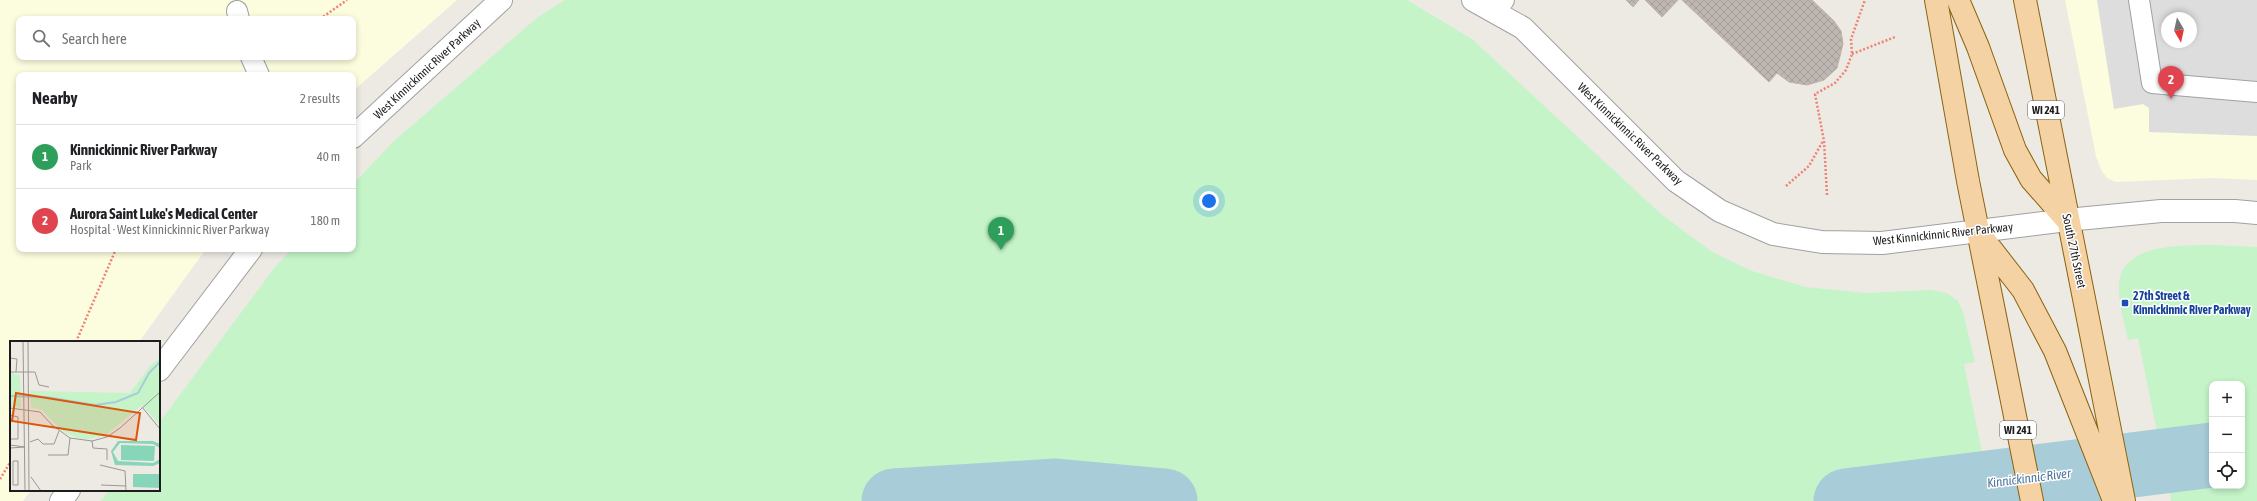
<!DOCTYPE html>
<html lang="en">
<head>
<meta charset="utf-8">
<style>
  body { margin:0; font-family:"Asap Condensed",sans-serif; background:#f2f2f2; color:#202124 }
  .controls { position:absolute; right:12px; bottom:12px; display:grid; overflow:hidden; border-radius:8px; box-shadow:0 2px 6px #0003 }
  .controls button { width:36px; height:36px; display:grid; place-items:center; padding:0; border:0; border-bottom:1px solid #e0e0e0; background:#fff; color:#202124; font:20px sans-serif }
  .compass { position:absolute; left:2161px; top:12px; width:36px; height:36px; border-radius:50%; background:#fff; box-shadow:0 2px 6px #0003; rotate:171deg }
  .you { position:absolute; left:1209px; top:201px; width:14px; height:14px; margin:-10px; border:3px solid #fff; border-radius:50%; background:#1a73e8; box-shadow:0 0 0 6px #1a73e833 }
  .badge { display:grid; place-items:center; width:26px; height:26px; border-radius:50%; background:#0f766e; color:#fff; font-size:13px; font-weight:700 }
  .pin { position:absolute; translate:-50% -33px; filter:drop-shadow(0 1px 2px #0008) }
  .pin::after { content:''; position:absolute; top:21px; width:14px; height:12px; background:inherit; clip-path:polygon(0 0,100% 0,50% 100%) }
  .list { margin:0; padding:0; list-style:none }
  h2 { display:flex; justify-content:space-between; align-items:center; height:52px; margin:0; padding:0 16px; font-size:17px }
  h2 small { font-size:13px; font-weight:400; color:#757577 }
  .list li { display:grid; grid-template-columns:26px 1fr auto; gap:12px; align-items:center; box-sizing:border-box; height:64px; padding:0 16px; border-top:1px solid #e0e0e0 }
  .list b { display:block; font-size:15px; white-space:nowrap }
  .list p { margin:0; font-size:13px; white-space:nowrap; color:#757577 }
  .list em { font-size:13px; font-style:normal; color:#757577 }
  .icon { flex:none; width:22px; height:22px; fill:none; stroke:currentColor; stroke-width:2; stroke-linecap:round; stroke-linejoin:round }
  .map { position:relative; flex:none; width:2257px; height:501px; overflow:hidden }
  .search { position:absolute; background:#fff; box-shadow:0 2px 6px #0003; left:16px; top:16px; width:340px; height:44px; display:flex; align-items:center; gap:10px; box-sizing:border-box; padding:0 14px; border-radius:8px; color:#757577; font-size:15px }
  .panel { position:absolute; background:#fff; box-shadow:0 2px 6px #0003; left:16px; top:72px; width:340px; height:180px; border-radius:8px }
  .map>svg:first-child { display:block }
</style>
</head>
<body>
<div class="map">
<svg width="2257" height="501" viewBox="0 0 2257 501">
  <defs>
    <pattern id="building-cross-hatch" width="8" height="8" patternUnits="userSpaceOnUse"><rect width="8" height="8" fill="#beb6b1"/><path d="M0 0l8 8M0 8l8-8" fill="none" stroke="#a39c98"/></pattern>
  </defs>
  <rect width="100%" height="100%" fill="#edeae4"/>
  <path fill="#fcfcde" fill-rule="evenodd" d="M0 0H457L353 91V75H19V249H206L139 342H11V490H31L23 501H0ZM19 19H353V57H19Z
    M2065 0H2257V180L2213 178 2116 182 2107 178 2101 170 2096 156ZM2167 18H2191V42H2167Z"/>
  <path fill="#c4f4c8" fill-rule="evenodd" d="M565 0H1407L1472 39 1661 214 1712 252 1752 271 1805 287 1866 293 1931 290 1947 293 1958 301 1963 312 1975 362 1964 364 1992 501H101L109 490H159V423L275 267 292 249H353V184L394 141 538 17Z
    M2210 245 2257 247V501H2171L2138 338 2128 340C2125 325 2120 309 2119 294 2114 243 2176 246 2210 245ZM2212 384H2242V486H2212Z"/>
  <path fill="#ddd" fill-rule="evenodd" d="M2097 0H2257V136L2149 132V108L2143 104 2114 109ZM2167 18H2191V42H2167Z"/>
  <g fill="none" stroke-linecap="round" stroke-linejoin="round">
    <path stroke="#a8ccd8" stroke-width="65" d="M894 501 1056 491 1165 501
      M1846 501 2212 455"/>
  </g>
  <path fill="url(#building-cross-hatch)" stroke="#beb2a8" d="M1626 0H1639L1633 7Z
    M1645 0H1678L1662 17Z
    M1682 0H1812L1834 21 1841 31 1843 44 1837 68 1824 80 1807 85 1789 82 1777 73 1769 82Z"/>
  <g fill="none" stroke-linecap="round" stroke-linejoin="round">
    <g stroke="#a1a1a1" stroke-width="22">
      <path id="lane" d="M2139 0 2152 83 2257 92
        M237 11 239 19
        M1494 12 1504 0
        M251 57 259 75"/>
    </g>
    <g stroke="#a1a1a1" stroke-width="24">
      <path id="street" d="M1473 0 1523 28 1676 181 1720 211 1773 234 1822 242 1882 243 2067 220 2161 211H2235L2257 213
        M353 137 501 0
        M159 370 251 249
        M61 501 69 490"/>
    </g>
    <g stroke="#8a620c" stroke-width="24">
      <path id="primary" d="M1936 0 1968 181 2032 501
        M1958 0 1978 47 2015 150 2031 179 2066 219
        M2025 0 2124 501
        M1981 236 2023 290 2055 351 2113 498"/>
    </g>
    <path stroke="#ee8275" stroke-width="2.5" stroke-dasharray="2 2" stroke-linecap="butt" d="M320 19 347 0
      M1852 54 1895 37
      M1786 186 1809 166 1823 141
      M1827 195 1824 141 1815 94 1835 83 1846 70 1852 54 1851 39 1865 0
      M76 342 116 249
      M0 479 11 461"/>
    <use href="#lane" stroke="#fff" stroke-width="20"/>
    <use href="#street" stroke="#fff" stroke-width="22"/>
    <use href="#primary" stroke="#f4d2a3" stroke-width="22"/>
  </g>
  <rect fill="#1a4fb4" stroke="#fff" stroke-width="1.5" x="2121" y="299" width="8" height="8" rx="2"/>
  <g text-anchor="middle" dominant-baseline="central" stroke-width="3" stroke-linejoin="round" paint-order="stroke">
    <g fill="#fff" stroke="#616161" stroke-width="1">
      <rect x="2028" y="101" width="36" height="18" rx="3"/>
      <rect x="2000" y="421" width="36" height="18" rx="3"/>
    </g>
    <g font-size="11" font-weight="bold" fill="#1d1d1d">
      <text x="2046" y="110">WI 241</text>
      <text x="2018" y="430">WI 241</text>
    </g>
    <g font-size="12" fill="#1d1d1d" stroke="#fff">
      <text transform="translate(427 69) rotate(-43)">West Kinnickinnic River Parkway</text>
      <text transform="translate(1630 134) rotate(44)">West Kinnickinnic River Parkway</text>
      <text transform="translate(1943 234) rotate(-6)">West Kinnickinnic River Parkway</text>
      <text transform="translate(2074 251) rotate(78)">South 27th Street</text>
    </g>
    <g font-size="12" font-weight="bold" fill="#164399" stroke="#fff" text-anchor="start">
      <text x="2133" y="296">27th Street &amp;<tspan x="2133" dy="14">Kinnickinnic River Parkway</tspan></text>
    </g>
    <g font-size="13" font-style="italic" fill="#4f759e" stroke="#fff">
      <text transform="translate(2029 478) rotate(-7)">Kinnickinnic River</text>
    </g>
  </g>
  <g transform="translate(10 341)">
    <rect width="150" height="150" fill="#edeae4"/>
    <path d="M150 17V84L132 64 96 94 79 98 68 97 52 90 32 69 21 66 20 50 120 52 141 24ZM0 32 10 34 11 67 0 65Z" fill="#c4f4c8"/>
    <path d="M108 100H143L150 103V107L143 103 110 102 103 111 108 120 143 122 150 118V122L143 125 105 124 101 110ZM111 104 145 105 144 120 111 119ZM123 133H150V147L123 146Z" fill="#88d6b9"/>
    <path fill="none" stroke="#a8ccd8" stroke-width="2" d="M0 55 36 56 85 64 106 61 128 52 139 32 150 21"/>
    <path fill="none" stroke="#9a9894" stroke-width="1" d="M13 0 15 150M18 0 19 150M0 17 7 18 6 31M0 31H25L29 44 39 46M132 66 150 88M0 67 30 71 42 84 60 97 82 100 97 96 110 87 150 51M0 74 8 76V98H0M82 100 83 107 97 108V119M20 101 28 98 33 103H44L49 90M0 104 15 106 0 107M38 114H58L60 97M3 120H8V144H3ZM90 124 115 130 116 150M21 136 31 150M91 144 116 145"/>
    <path fill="#de560d" fill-opacity="0.15" stroke="#de560d" stroke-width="2" d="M6 52 130 72 126 99 2 80Z"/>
    <rect width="150" height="150" fill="none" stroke="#1d1d1d" stroke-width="2"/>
  </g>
</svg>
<div class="controls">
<button>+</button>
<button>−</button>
<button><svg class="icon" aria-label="locate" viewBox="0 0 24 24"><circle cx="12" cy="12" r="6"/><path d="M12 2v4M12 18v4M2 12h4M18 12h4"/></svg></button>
</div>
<svg class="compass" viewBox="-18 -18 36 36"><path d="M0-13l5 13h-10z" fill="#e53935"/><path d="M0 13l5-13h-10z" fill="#757577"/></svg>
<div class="you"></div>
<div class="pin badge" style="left:1001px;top:250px;background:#2e9e5b">1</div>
<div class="pin badge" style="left:2171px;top:99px;background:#e0444e">2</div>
<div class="search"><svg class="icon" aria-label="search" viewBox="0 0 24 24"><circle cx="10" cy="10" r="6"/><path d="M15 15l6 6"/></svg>Search here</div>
<section class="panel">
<h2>Nearby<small>2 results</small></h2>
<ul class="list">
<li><span class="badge" style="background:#2e9e5b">1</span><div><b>Kinnickinnic River Parkway</b><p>Park</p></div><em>40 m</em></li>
<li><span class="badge" style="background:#e0444e">2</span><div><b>Aurora Saint Luke's Medical Center</b><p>Hospital · West Kinnickinnic River Parkway</p></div><em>180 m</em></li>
</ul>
</section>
</div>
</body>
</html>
